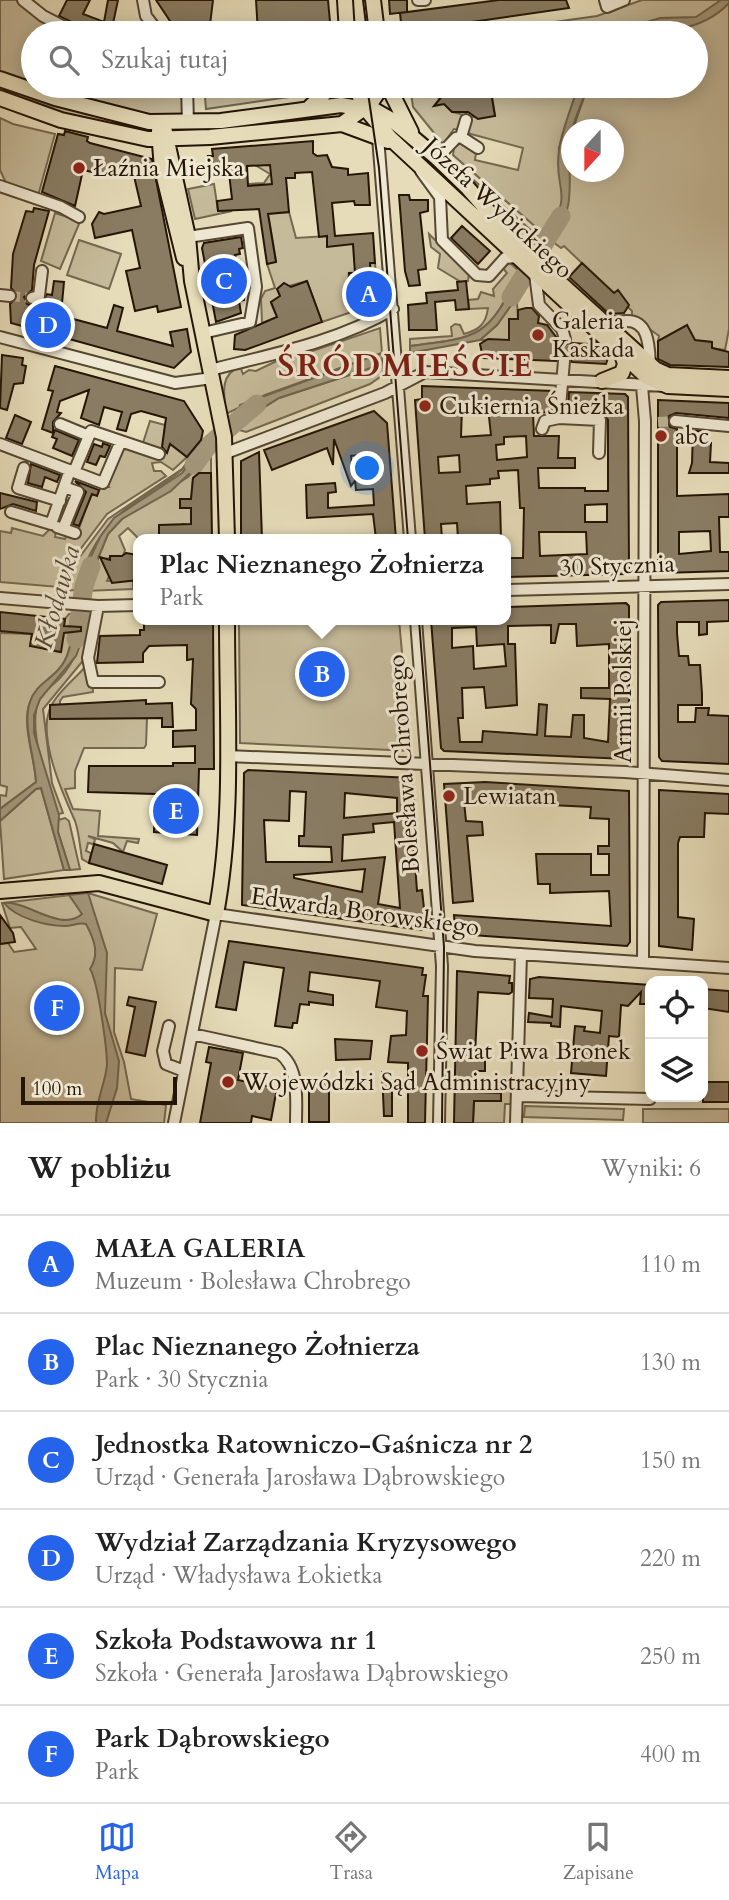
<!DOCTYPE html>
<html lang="pl">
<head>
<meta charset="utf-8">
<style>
  body { margin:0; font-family:Cardo,serif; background:#f6f6f6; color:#222 }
  .controls { position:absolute; right:21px; bottom:21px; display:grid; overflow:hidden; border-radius:14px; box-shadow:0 4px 18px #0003 }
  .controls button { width:63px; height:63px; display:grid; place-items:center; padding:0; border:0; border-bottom:2px solid #e0e0e0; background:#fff; color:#222; font:35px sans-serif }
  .compass { position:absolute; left:561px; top:119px; width:63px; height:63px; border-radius:50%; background:#fff; box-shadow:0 4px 18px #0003; rotate:201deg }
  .scale { position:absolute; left:21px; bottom:18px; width:156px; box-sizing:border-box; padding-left:7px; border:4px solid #251505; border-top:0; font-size:19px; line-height:24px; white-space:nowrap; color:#251505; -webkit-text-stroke:5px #efe8d2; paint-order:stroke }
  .you { position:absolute; left:368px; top:469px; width:24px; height:24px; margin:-18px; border:5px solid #fff; border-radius:50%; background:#1a73e8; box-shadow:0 0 0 10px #1a73e833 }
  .badge { display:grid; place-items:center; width:46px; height:46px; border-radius:50%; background:#2563eb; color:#fff; font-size:23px; font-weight:700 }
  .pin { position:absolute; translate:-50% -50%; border:4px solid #fff; box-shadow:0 2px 7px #0006 }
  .popup { position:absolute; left:133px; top:534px; width:378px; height:91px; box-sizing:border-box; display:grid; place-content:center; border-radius:14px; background:#fff; filter:drop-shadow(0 2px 5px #0005); font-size:23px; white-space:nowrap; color:#767676 }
  .popup b { font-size:26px; color:#222 }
  .popup::after { content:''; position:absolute; left:50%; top:100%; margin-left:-14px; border:14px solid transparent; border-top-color:#fff }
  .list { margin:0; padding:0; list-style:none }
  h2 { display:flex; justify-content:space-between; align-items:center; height:91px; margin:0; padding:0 28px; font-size:30px }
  h2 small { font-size:23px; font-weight:400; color:#767676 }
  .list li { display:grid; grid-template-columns:46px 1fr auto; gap:21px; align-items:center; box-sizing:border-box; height:98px; padding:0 28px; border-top:2px solid #e0e0e0 }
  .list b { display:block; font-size:26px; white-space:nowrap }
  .list p { margin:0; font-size:23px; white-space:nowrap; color:#767676 }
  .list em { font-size:23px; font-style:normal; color:#767676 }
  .icon { flex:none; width:38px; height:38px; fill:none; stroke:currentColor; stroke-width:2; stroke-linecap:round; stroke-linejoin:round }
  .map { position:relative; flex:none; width:729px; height:1123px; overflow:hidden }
  .search { position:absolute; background:#fff; box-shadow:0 4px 18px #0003; left:21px; right:21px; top:21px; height:77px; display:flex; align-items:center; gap:18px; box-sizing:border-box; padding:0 24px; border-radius:38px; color:#767676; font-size:26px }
  .sheet { height:679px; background:#fff }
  nav { display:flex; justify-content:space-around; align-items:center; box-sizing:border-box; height:98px; border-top:2px solid #e0e0e0; background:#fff; font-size:19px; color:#767676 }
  nav a { display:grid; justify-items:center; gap:4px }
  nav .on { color:#2563eb }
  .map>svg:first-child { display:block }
</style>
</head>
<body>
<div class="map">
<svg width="729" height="1123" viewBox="0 0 729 1123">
  <rect width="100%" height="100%" fill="#e6dcb9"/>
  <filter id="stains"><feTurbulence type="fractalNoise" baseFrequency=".00286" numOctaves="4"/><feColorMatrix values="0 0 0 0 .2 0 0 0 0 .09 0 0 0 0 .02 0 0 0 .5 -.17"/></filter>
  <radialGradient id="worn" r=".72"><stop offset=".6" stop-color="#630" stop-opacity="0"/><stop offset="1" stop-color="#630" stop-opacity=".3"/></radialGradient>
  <path fill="#c5ba9a" stroke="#756850" stroke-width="2" d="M0 0H18L43 21 71 33H33V85L0 73Z
    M642 0H729V329L725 350 712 348V342L686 341 687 325 658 341 659 336 632 316V311L564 246 561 248 552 241 556 220 545 235 453 155 454 148 462 142 476 153 475 160 518 170 523 148 467 133 471 117 495 115 490 86H578L559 148 570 146 571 135 572 172H614V130L573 129 588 86H696V33H498V30L597 16Z
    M0 86 107 119 105 125 59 114 0 93Z
    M36 86H183L184 110 181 115C138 123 78 97 36 86Z
    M204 86H317L303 95 206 109Z
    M410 86H438L439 103H447L452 112 464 115 460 130 454 129 443 144 413 107Z
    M0 118 13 124 55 134 38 196 6 183 0 170Z
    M255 165H272L273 197H276L278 213 289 212 296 238 327 236V246L353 241 355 264 375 263 377 290 371 291 370 272 349 273 347 287H350L352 299 377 296 378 303 322 322 307 281 278 289 280 296 271 303 275 313 280 316 262 323 261 299 265 291 275 288 267 264 276 261 269 219 256 185 248 184 264 183 270 174Z
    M461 169 542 240 533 252Z
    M214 184 218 211H232L195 219 188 189Z
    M55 213 77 220 79 224 60 269 41 261Z
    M429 234 469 274 468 281 461 282 438 268 440 254 431 247Z
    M79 240 121 254 109 289 67 275Z
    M510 263 519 271C490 337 478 338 410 346V339L452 336 451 327 455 324 460 325 464 334C479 330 486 324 488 308L469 309 468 300 478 299 481 292 494 296 493 289 507 273 502 267Z
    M529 280 533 283 528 284 517 302 518 319H509L510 340H480L497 325Z
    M380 328 382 353 265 395 226 414C224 394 219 376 240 366L243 374 249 370 256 371 283 358 286 360Z
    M383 364V375L370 384 246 432 239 430 237 424 279 398Z
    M150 421 165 425 163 446 169 447 171 443 187 457 173 470 161 462 152 463 154 471H161L166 476 107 514 70 563 59 587 0 582V531L11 533 12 528 43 536 50 529 56 531 55 537 65 539 67 534 76 537 91 494 97 495 101 487H109L106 482 122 450 142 446Z
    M206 437 208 441C179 480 161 482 126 509 100 529 85 560 76 590L62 591 76 562 108 519 182 469Z
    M211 453V473H199L193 478 191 501 180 499 193 508 192 526 183 524V530L193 531V539H169L168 525 159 526V539H139L128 528 119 536 125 550 123 556 104 559 109 576 107 581 133 580V589L85 591 108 534 122 519 188 477Z
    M69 614H74C72 633 72 655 58 670 48 681 36 686 30 702 21 724 35 758 36 782L0 809V795L6 796 7 787 0 785V633L32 634 30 646 49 640 48 650 60 652 65 619Z
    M84 615 91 616 86 657 43 709 52 783 63 813 58 814C47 790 26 722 40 699 44 691 53 685 59 679 77 660 82 641 84 615Z
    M239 620H399L411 751 240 743Z
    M87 665H91L93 692 63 697 60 701V719L147 718 146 745 144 748H84L75 771V788L65 789 73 809 100 811 98 836 139 839 138 843 127 841 123 852 113 843 88 836 95 839 94 844 88 843 86 851 91 853 89 863 82 859C80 847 79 832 75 821 63 794 39 741 49 711 54 695 76 678 87 665Z
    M41 788 64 870 4 879 0 821 36 789Z
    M65 818 69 821 80 869 70 870 58 832V820Z
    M88 893 157 914 142 970 115 968 114 1032 124 1062 131 1099 166 1105 164 1123H0V944L8 943 14 952 36 949 21 927 10 928 2 903Z
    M496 1085H513V1104H505L504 1123H473L474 1101H501Z
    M525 1106 622 1109H624L623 1120 524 1117Z
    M643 1109H729V1123H643Z"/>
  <path fill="#a4987c" stroke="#71644c" stroke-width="2" d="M721 0H729V3C700 35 651 33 611 33L660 18 696 17Z
    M578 86H588C582 104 571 124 570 142 567 183 578 204 552 241L545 235C576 191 553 192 559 150 562 129 572 107 578 86Z
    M519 271 529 280 497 325 480 340 410 353V346C479 338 490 337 519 271Z
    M382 353 383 364 279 398 237 424 240 405Z
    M208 441 211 453 171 491 122 519 108 534 85 590 76 589 100 537 114 518 182 473Z
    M74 614 84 615 82 640 76 656 40 699 34 715V733L59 815 58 832 70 870H64L41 788 36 789 0 821V809L36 782C35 758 22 725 30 702 35 686 48 681 58 670 72 656 72 633 74 614Z
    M88 893 107 953 105 1013 119 1061 117 1088 106 1123H96C95 1102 105 1085 107 1065 107 1049 98 981 90 969 100 954 94 939 86 924 78 922 73 926 65 926 46 926 16 918 4 903 26 900 61 933 82 914L69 895Z"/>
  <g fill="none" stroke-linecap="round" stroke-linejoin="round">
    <path stroke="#a4987c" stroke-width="19" d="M511 297 561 216
      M194 465 208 446 257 404
      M76 639 84 586 91 566"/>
  </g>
  <path fill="#897c63" stroke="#251505" stroke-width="2" fill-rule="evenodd" d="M67 0H90L83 14 104 22 108 0H118L111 33H84L80 26 59 16Z
    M156 0H213L209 33H178Z
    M256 0H328L331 33H258Z
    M389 0H407V12L499 0H566L569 8 402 32 400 13 407 12 390 14Z
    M430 86H490L495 116 478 119 468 112H452L444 104 434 106 443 95Z
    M65 131 88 137 87 141 90 143 152 159 181 307 158 312 157 306 135 311 126 271 140 268 132 230 95 238 92 224 99 212 104 214 141 206 134 176 107 170 106 175 83 170 75 206 42 192 58 134 64 135Z
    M313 141V153L317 156 327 155 332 167 348 169V175L368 173 370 205H355L354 201 332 203 335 236 373 233 375 263H370L372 297 351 299 349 273H355L353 244 327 247V236L319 237 312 172 295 173V178H286L289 212 268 214 276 262 267 264 259 209 218 211 217 201 232 199 229 173 214 174V167H209L208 156H213L212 149ZM270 165 272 184 248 186 247 166Z
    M399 195H409L410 200H428V211L420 213 426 269 418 270 420 285 409 286 405 271Z
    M34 208 49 211 34 265 32 290 24 297 27 304 32 306 42 303 47 294 52 295 54 281 64 282 61 314 66 317 107 328 114 305 123 308 117 331 173 346 170 332 187 329 191 352 174 368 11 323 10 304 18 296 11 288 13 254 26 211 33 212Z
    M462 226 490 251 478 264 451 238Z
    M241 237 243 248 239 249 240 254 235 255 244 300 239 301 241 313 216 322 202 248 204 243Z
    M582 263 614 293 618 290 629 305 624 313 609 314 569 277Z
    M307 281 322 322 245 350 234 349 235 335 277 317 271 302 280 296 277 289 284 283 291 287Z
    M466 281 469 309 456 310 455 300 435 302 437 330H409L408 305 427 303 426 293 458 290 457 282Z
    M526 308H532L539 316 538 323 547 325 563 346 572 343 589 344 592 339 609 355 606 364 572 362 569 355 564 353 556 361 483 358 480 344 488 339 509 340V319H518V310Z
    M687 325 695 340 712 342V348L729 352V367L670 365 658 359V341Z
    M2 355 23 358 22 365 26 366 23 383 14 384 7 410 0 408Z
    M55 366 184 401 203 431 201 440 187 457 170 444 167 453 162 447 166 418 141 411 131 414 126 431 117 429 122 412 104 407 99 425 81 418 89 390 60 401 57 412 61 413 53 422V433L42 429 53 391 48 390Z
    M422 386 553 391 552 412 533 413 534 436H559L558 458H575V468H538L539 488H585V491H608V420L601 412 568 411 569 392 625 394 628 397 629 571 626 574 506 577V558H523L524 508H520L518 470 498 471 499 478 490 479V484L466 486 467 504 500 502 501 539H458L457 523 441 524 442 539H425L415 400 422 399ZM462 407 488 408 491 435 461 437ZM526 436 527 457 497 460 496 445 504 444V437ZM459 455 460 472 439 473 438 457ZM607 504V522H585V505ZM539 532H586L587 554 540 556Z
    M658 400 729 403V418L676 413 669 416 667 421 670 427 677 429V496L729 494V517H719L720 552H729V571L661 573 658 570ZM710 531 711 551 679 554V532Z
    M374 411 387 423 396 539H376L373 514 307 518 306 485 335 483 336 492 328 493V508L374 505 373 489 356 490 355 481 351 486 334 439 333 465 327 448 272 470 264 450ZM371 454 373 472 353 473 351 456Z
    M15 415 31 422 22 444 6 438Z
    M55 430 79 440 72 456 53 448 57 439 52 437Z
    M693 431H701L700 442 711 443 710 462 729 463V473H689L692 463Z
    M103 443 110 446 105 457 100 456 96 465 87 462 94 444 102 447Z
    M259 452 262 539H241V461Z
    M31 464 60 475 57 482 45 477 42 487 28 483Z
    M199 473H211L212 539H193V535L159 539V525L191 524V508H180V499H191L193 478Z
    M75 481 99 490 97 496 92 494 79 526 73 524 86 492Z
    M0 493 37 502 36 511 13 504 0 509Z
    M126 553 138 555V580L112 583 100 557 110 560V556H122Z
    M729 600V621L707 622V634L699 635V622H677V633L679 656H688L689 665H700L702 694V705H678V722H695L696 708H709L708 715 729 716V764L662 761 659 757 658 605 661 602Z
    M626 603 629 606V756L626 759 444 751 441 748 431 620H506V607ZM559 624H576L577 646 609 644V688H581V698L610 699 608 742 584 738V715H573L571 737 545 736 547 705 539 704 537 735 483 731 482 742H460L458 718H463L462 688 484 687 486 708 517 705 515 644H508V626L551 625V643H555ZM476 627 477 646 504 644 506 666 474 669 473 646 452 648V628Z
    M0 612 65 619 64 626 81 627V631L64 633 61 652 30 646 32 634 0 631Z
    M144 620H213L214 769H199L197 835 154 832 155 794 88 792 89 766H173V763H195V746L173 747V731L196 730V709L191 704 193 659 187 660V645L149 646 143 653V662L97 663 100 636 140 635V630H144Z
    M146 700V704L172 703 173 727H162V718L50 719V705Z
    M248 770 411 778 417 820 412 821 417 891 422 890 426 927 422 930 242 905 244 773ZM290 791 306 792 304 836H299V846L331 847 332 862H266L264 820 289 821ZM345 793 397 798V813L344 818ZM394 822 396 851 400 908 378 904 385 857 342 861 343 835 374 832 373 824ZM365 869 362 892 294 878V875Z
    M485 782 629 791 630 942 627 946 458 934 455 930 454 915 611 926 609 891 550 893V884H538L536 854H591V875H609V854H598V846H609V819L590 818 591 807 464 801 466 821 482 822 483 835 467 836 473 901 453 903 444 784Z
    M659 790 729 794V814L705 813 704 837H680L678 843V917L694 919 692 950 659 946Z
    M94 844 167 865 162 884 89 863Z
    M0 915 13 933 15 942 0 944Z
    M229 941 423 968 422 975H426L423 996H428L425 1123H408V1063L388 1062 391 1036 406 1035 407 1011 376 1007 380 981 310 972 308 991 333 995V1005L309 1002V1005L300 1004 297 1023H293L292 1028 275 1026 284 968 244 962 236 1010 216 1007Z
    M457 971 510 976 509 983H512V992L509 994 478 992 475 1055 485 1056V1071H475L474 1092 501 1093V1101H474L473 1123H454Z
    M539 977 650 985V1004H640L641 992 628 1006 621 1005 619 1037 609 1036 606 1076 571 1073 575 1026 585 1027 584 1031 600 1033 602 1011 561 1006 560 1027 551 1026V1023L528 1022 529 1013 552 1017 553 999 529 998 530 979Z
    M703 989 729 991V1012L703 1008Z
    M129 997 156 1002 145 1056 126 1052 135 1007 127 1005Z
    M335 1039 372 1041 370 1059 336 1060Z
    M209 1047 243 1053 238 1080 277 1088 271 1120 252 1116 251 1123H200L211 1063 206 1062Z
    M382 1072H392V1116H384Z
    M703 1082H729V1102H703Z
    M309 1083H329V1122H309Z"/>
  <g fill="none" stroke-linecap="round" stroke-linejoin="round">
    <path stroke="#bfb495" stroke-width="10" stroke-dasharray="10 5" stroke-linecap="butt" d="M10 296 32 298
      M564 361 565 339
      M658 422 675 421"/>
    <g stroke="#554732" stroke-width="14">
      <path id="minor" d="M23 0 43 16 76 33
        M143 0 146 16 159 33
        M418 0H425
        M605 0 607 7 624 0
        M187 86 188 123
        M378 137 410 539
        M461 137 478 148
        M437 158 456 138 461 137 466 120
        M421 171 440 197 442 240 477 275 489 276 505 258 516 257
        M0 186 61 207 79 217
        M181 238 248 228 256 287 250 322 203 333
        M535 274 539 305 562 329 565 339
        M0 295 10 296
        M32 298 39 296 42 271
        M602 322C612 323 616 321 625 321 650 319 649 349 650 365
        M0 337 175 383 212 378
        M564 361 559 418 600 420 599 453
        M210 370C273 354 337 342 393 309
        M642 386 645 421 643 961
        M675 421 729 426
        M60 424 89 436
        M542 429 545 421 559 418
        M0 444 103 483 121 441
        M226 453 385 393 425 372 664 386
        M24 468 18 488 60 501
        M74 472 91 431 159 454
        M11 512 51 524 70 470
        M57 527 75 533
        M63 529 78 492 64 487
        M506 590 729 584
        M0 598 98 606 138 605
        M98 606 88 658 93 682H159
        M416 620 442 966 439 1123
        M227 756 625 772 729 780
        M169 1026 163 1051 166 1064 184 1071
        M192 1034 279 1053C300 1067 296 1101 296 1123
        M518 1096 650 1099
        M174 1123 216 914 475 951 729 968
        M516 1123 521 954"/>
    </g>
    <g stroke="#251505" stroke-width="18">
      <path id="major" d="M345 0 347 33
        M373 0 377 33
        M0 79 55 98 149 122 221 121 341 105 376 111 392 120 437 158 467 187 516 243 655 369 668 375 729 378
        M355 86 365 108 390 138 647 377 668 386 729 389
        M388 86 411 132
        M0 98 61 120 148 139 210 137 342 124 388 141
        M310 107 332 86
        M163 123 188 237 192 281 224 437 227 539
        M342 124 370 104 382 86
        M159 131 162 169 184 258
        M602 381 622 373 625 364 622 354
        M0 891 99 883 216 914C234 818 227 717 227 620"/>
    </g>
    <use href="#minor" stroke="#efe8d2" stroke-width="10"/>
    <use href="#major" stroke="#e6dcb9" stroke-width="14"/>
    <path stroke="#251505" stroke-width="2" d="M363 0 367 33
      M367 86 379 168 408 539
      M419 620 444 947 442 1123"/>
  </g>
  <g fill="#8f2418" stroke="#efe8d2" stroke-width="2.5">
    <circle cx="79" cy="168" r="7"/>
    <circle cx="538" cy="335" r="7"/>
    <circle cx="425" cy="406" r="7"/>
    <circle cx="661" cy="436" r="7"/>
    <circle cx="449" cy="796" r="7"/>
    <circle cx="422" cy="1051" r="7"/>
    <circle cx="228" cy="1082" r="7"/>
  </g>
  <g text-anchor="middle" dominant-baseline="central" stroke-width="6" stroke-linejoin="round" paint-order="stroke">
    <g font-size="24" fill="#251505" stroke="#efe8d2" text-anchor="start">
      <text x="93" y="168">Łaźnia Miejska</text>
      <text x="552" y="321">Galeria<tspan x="552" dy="28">Kaskada</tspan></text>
      <text x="439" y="406">Cukiernia Śnieżka</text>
      <text x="675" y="436">abc</text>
      <text x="463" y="796">Lewiatan</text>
      <text x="436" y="1051">Świat Piwa Bronek</text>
      <text x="242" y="1082">Wojewódzki Sąd Administracyjny</text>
    </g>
    <g font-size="24" fill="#251505" stroke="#efe8d2">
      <text transform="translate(498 208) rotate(43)">Józefa Wybickiego</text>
      <text transform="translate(617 566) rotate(-2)">30 Stycznia</text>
      <text transform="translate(623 691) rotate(-90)">Armii Polskiej</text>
      <text transform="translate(404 764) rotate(-94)">Bolesława Chrobrego</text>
      <text transform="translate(365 912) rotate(8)">Edwarda Borowskiego</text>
    </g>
    <g font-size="26" font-style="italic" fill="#584935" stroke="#efe8d2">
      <text transform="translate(57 597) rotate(-74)">Kłodawka</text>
    </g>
    <g font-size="32" font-weight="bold" letter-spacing="2" fill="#7a1f14" stroke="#efe8d2">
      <text x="406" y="366">ŚRÓDMIEŚCIE</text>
    </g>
  </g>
  <rect width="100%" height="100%" filter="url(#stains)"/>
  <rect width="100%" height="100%" fill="url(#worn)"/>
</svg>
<div class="controls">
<button><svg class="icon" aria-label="locate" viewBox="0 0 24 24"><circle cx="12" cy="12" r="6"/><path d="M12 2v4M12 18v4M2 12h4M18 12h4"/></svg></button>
<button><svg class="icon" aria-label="layers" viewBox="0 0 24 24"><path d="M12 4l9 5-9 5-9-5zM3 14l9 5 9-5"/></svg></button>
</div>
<svg class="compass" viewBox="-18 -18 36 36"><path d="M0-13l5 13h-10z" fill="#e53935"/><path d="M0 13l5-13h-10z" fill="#767676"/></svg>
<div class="scale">100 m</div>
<div class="you"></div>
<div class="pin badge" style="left:369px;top:294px">A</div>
<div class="pin badge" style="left:322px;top:674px">B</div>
<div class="popup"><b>Plac Nieznanego Żołnierza</b>Park</div>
<div class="pin badge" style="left:224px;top:281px">C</div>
<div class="pin badge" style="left:48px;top:325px">D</div>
<div class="pin badge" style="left:176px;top:811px">E</div>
<div class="pin badge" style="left:57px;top:1008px">F</div>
<div class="search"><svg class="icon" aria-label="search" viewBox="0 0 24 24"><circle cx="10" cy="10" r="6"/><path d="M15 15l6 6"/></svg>Szukaj tutaj</div>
</div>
<section class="sheet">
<h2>W pobliżu<small>Wyniki: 6</small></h2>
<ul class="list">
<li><span class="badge">A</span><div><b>MAŁA GALERIA</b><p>Muzeum · Bolesława Chrobrego</p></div><em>110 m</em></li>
<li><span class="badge">B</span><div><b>Plac Nieznanego Żołnierza</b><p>Park · 30 Stycznia</p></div><em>130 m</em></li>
<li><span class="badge">C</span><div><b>Jednostka Ratowniczo-Gaśnicza nr 2</b><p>Urząd · Generała Jarosława Dąbrowskiego</p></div><em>150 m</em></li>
<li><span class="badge">D</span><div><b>Wydział Zarządzania Kryzysowego</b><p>Urząd · Władysława Łokietka</p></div><em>220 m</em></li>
<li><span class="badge">E</span><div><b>Szkoła Podstawowa nr 1</b><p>Szkoła · Generała Jarosława Dąbrowskiego</p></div><em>250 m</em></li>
<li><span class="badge">F</span><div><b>Park Dąbrowskiego</b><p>Park</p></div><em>400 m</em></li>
</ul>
</section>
<nav>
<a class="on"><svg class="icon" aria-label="map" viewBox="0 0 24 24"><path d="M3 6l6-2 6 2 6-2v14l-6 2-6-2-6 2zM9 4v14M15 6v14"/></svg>Mapa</a>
<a><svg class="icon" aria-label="directions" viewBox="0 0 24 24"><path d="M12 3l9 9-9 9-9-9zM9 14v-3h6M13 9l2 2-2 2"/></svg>Trasa</a>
<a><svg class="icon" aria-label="saved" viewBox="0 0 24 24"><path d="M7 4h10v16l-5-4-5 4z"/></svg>Zapisane</a>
</nav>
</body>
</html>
